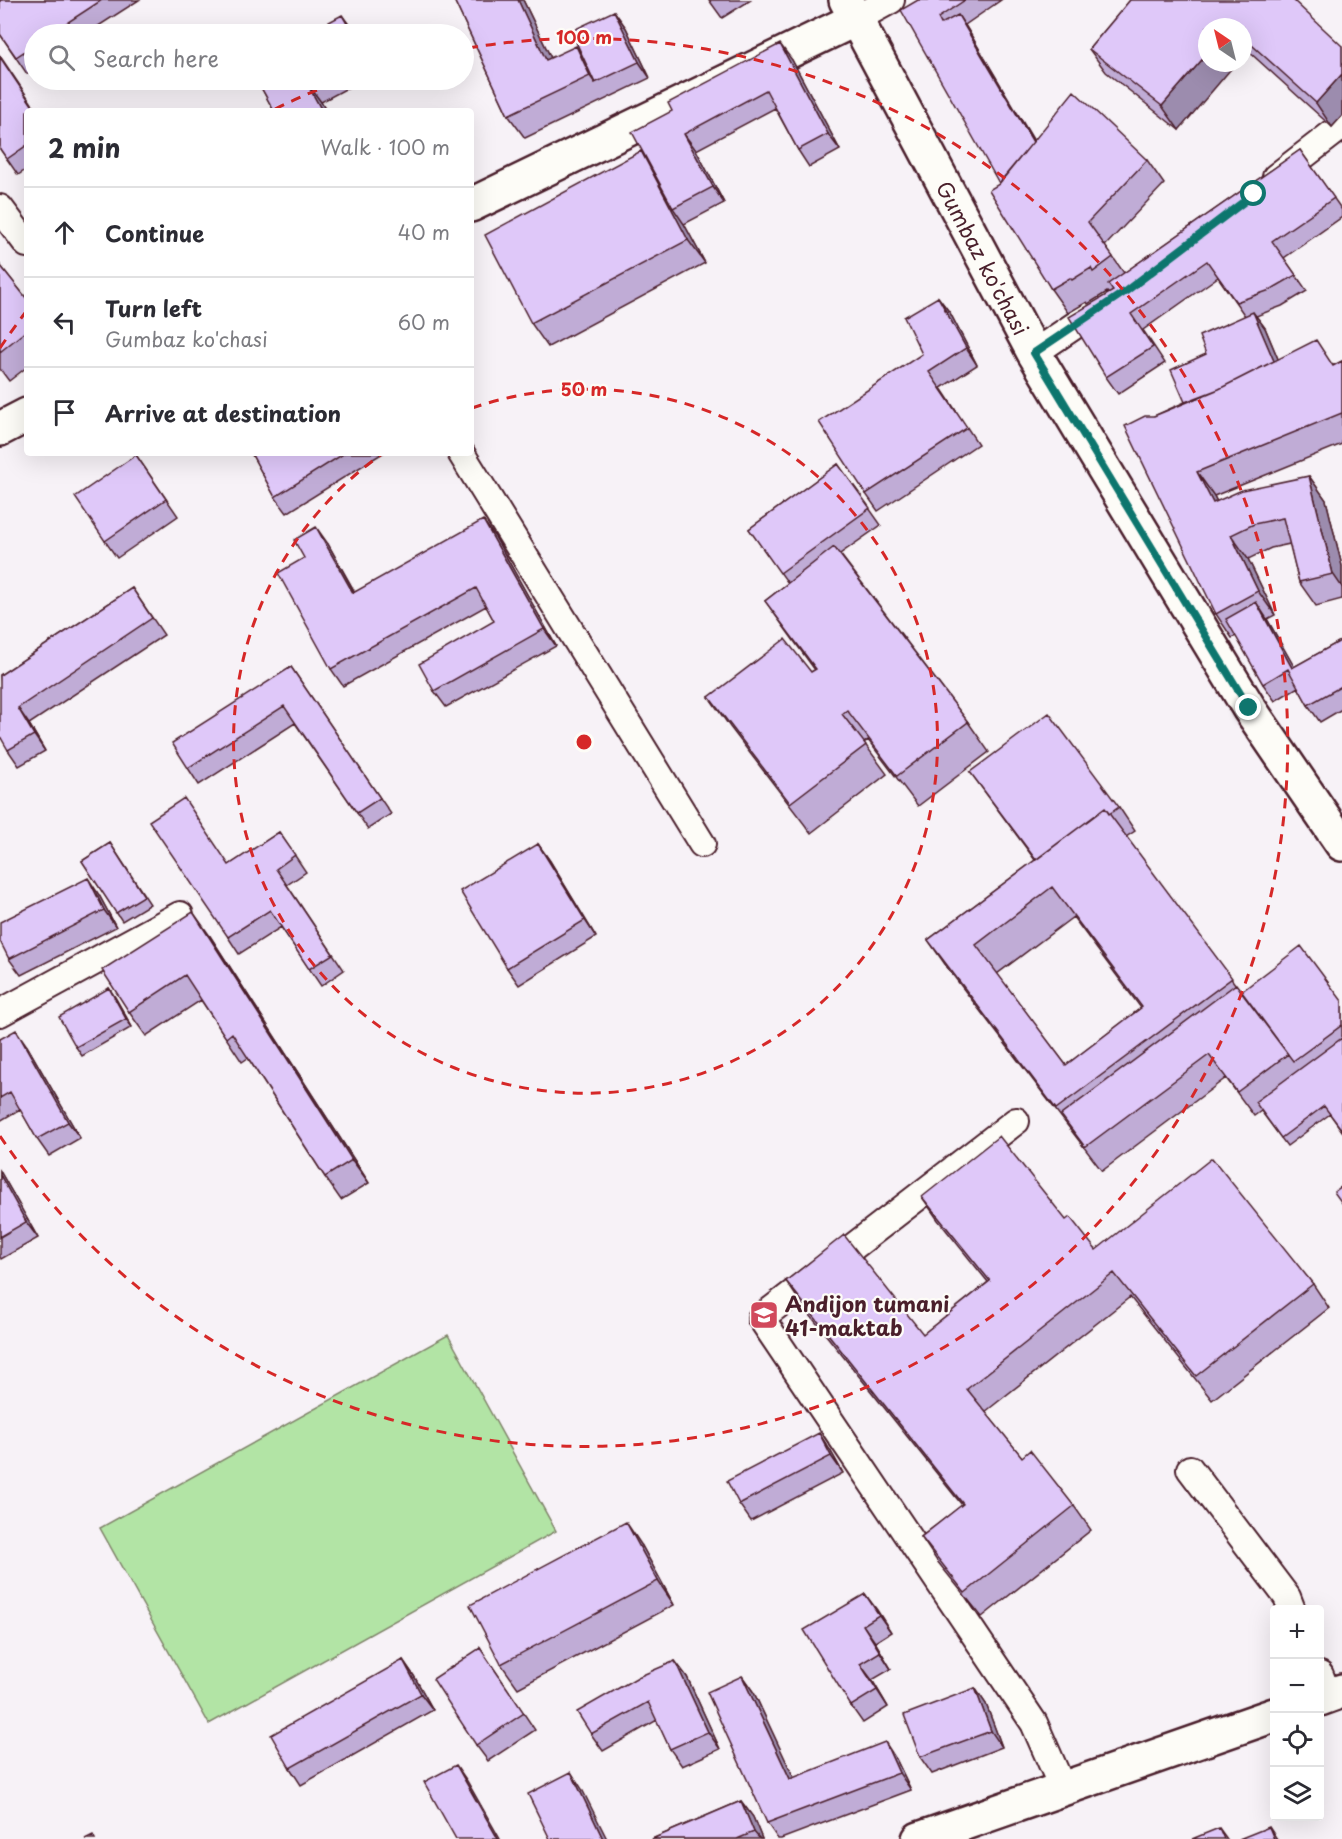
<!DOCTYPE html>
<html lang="en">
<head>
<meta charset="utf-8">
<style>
  body { margin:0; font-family:"Playpen Sans",sans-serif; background:#f2f2f3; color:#2b2b33 }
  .controls { position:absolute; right:18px; bottom:18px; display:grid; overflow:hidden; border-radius:6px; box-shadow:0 6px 24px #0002 }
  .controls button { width:54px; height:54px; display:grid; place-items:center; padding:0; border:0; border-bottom:2px solid #e1e1e2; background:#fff; color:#2b2b33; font:30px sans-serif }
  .compass { position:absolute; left:1198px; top:18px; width:54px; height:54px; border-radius:50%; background:#fff; box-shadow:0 6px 24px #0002; rotate:325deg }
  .stop { position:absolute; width:18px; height:18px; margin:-14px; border:4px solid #0f766e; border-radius:50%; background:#fff }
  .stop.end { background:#0f766e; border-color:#fff; box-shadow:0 2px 6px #0008 }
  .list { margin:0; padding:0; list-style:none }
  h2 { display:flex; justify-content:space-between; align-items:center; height:78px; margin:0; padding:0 24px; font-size:26px }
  h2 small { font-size:20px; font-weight:400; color:#7c7c81 }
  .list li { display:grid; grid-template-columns:39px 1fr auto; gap:18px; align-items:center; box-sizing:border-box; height:90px; padding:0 24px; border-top:2px solid #e1e1e2 }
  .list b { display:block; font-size:22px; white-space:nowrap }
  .list p { margin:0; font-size:20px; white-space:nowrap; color:#7c7c81 }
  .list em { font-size:20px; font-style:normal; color:#7c7c81 }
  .icon { flex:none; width:33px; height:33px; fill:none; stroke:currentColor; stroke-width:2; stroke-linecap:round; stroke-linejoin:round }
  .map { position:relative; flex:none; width:1342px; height:1839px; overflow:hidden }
  .search { position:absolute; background:#fff; box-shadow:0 6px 24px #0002; left:24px; top:24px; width:450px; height:66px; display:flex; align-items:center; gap:15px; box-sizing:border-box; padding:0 21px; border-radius:33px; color:#7c7c81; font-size:22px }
  .panel { position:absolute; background:#fff; box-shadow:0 6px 24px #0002; left:24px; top:108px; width:450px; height:348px; border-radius:6px }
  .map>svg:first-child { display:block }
</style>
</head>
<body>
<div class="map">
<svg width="1342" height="1839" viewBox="0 0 1342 1839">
  <rect width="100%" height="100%" fill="#f7f2f7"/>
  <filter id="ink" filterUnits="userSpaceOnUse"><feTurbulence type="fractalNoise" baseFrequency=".0167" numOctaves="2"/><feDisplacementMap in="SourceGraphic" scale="12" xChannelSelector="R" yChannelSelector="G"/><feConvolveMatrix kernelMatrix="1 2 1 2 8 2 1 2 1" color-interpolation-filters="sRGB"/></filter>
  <g filter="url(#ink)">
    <path fill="#b2e4a5" stroke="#7e8268" stroke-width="1.5" d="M448 1335 556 1531 209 1724 100 1528Z"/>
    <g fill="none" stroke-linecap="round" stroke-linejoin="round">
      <g stroke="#4a1f2b" stroke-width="30">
        <path id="service" d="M856 19 891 0
          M1276 177 1342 126
          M0 208 27 244
          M1034 353 1102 307
          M461 453 702 844
          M0 1013 180 915
          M1016 1121 761 1318 1034 1723 1063 1789
          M1190 1469 1287 1597 1292 1610
          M1320 1675 1328 1696"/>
      </g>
      <g stroke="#4a1f2b" stroke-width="38">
        <path id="minor" d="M471 205 856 19
          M0 429 27 415"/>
      </g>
      <g stroke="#4a1f2b" stroke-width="38">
        <path id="tertiary" d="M1320 1699 1342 1691
          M919 1839 1274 1715"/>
      </g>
      <g stroke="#4a1f2b" stroke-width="38">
        <g id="secondary">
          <path id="s1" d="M846 0 1034 353 1249 708 1342 844"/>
        </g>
      </g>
      <use href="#service" stroke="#fdfcf7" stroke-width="26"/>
      <use href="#minor" stroke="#fdfcf7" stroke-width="33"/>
      <use href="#tertiary" stroke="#fdfcf7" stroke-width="33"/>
      <use href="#secondary" stroke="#fdfcf7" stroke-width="33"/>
    </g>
    <path fill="#c0acd6" stroke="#4a1f2b" stroke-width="1.5" fill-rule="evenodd" d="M0 0H139L86 34H34V69L27 74 0 34Z
      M454 0H523L551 58 581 54 614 11 626 28 650 78 525 138 508 115Z
      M709 0H751L722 18Z
      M918 0H1001L965 25 1034 141 1147 160 1164 184 1105 246 1124 273 1300 150 1342 210V217L1284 258 1307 291 1282 306 1256 316 1265 328 1278 359 1334 365 1342 361V444L1214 496 1217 502 1309 476 1326 500 1342 566V599L1316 606 1299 582 1290 544 1271 548 1248 559 1275 615 1267 619 1294 667 1342 640V709L1320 722 1308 705 1298 687 1275 701 1263 684 1236 636 1232 638 1216 614 1154 416 1185 402 1206 354 1245 316 1218 277 1143 330 1165 363 1118 394 1106 377 1109 294 1107 292 1088 304 1087 302 1068 313 1051 289 999 183Z
      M1130 0 1342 46V116L1332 127 1247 50 1243 55V27H1207L1179 130 1106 72 1089 49Z
      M0 56 37 111H27V169L18 175 0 149Z
      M792 60 840 150 809 167 798 150 775 108 696 150 724 203 684 224 705 263 548 347 531 323 641 151 646 157Z
      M257 80H362L321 102 326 111H274Z
      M0 265 27 299V367L9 381 0 369Z
      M938 297 950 313 977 365 941 388 978 444 878 511 866 494 922 354Z
      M251 453H383L287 513 275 497Z
      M136 455 178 516 117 558 105 541Z
      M838 464 881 525 840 554 968 722 989 752 918 806 868 740 864 743 887 774 811 833 730 727 709 697 811 672 815 670 765 601 788 583 749 529Z
      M495 537 556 646 446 707 434 691 494 621 486 606 343 686 331 669 304 558 328 544 355 592Z
      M132 588 164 635 29 724 45 751 19 766 8 750 0 675Z
      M291 667 391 814 368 829 295 723 199 785 188 768Z
      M970 772 1119 807 1135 831 1126 837 1241 992 1342 1001V1131L1330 1114 1287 1146 1261 1111 1254 1116 1226 1078 1102 1171 949 970 928 940 1035 860ZM1073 917 1141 1008 1066 1065 997 974Z
      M279 832 306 872 287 885 344 970 321 986 281 927 239 954 228 937 230 865Z
      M110 843 150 904 122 921 82 861Z
      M538 844 550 861 596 937 519 985 507 968Z
      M99 895 116 927 21 975 9 959Z
      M210 936 369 1183 341 1200 325 1177 248 1058 242 1062 201 1000 146 1036 129 1012Z
      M109 988 132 1027 82 1056 76 1047Z
      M0 1039 27 1046 80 1138 49 1156 37 1139 20 1109 0 1121Z
      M0 1171 38 1238 1 1259 0 1257Z
      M922 1197 1066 1220 1096 1250 1313 1284 1329 1308 1212 1400 1130 1297 985 1412 1022 1457 1074 1506 1091 1530 982 1617 937 1561 921 1537 962 1505 802 1305 786 1281 923 1334 988 1282 938 1220Z
      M830 1450 843 1473 751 1521 739 1504Z
      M642 1546 674 1605 518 1688 501 1664Z
      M865 1594 891 1632 875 1642 891 1669 872 1680 888 1707 863 1723 851 1706Z
      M480 1648 535 1730 488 1761 476 1745Z
      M403 1660 414 1676 433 1710 301 1785 290 1768Z
      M675 1661 687 1677 720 1749 682 1766 670 1749 657 1720 603 1751 591 1734Z
      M742 1676 754 1693 793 1778 896 1759 911 1790 781 1839H778L767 1823Z
      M975 1688 986 1704 1002 1747 932 1774 920 1757Z
      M741 1801 753 1817 762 1839H652Z"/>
    <path fill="#9c8cae" stroke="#4a1f2b" stroke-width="1.5" d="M518 0H523L563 83 546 60Z
      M614 11 626 28 650 78 639 62Z
      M342 15 356 34H353Z
      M958 15 969 32 1048 166 1015 207Z
      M780 44 792 60 840 150 828 134Z
      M1243 44 1247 50 1243 55Z
      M576 46 592 69 595 83 590 76Z
      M1207 54V63H1236L1179 130 1162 106Z
      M1342 74V116L1332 127 1316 103Z
      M305 80 321 102 326 111H322Z
      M684 134 696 150 724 203 713 187Z
      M641 151 658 175 673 208 684 224 705 263 688 240Z
      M938 297 950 313 977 365 966 348Z
      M1253 312 1265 328 1289 385 1277 369Z
      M1197 472 1214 496 1229 527 1213 503Z
      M1309 476 1326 500 1342 566V587L1333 574Z
      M483 520 495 537 556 646 544 629Z
      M316 527 328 544 364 610 353 593Z
      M1231 535 1248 559 1275 615 1258 591Z
      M1256 602 1267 619 1304 684 1292 668Z
      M18 708 29 724 45 751 34 735Z
      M538 844 550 861 596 937 585 920Z
      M88 878 99 895 116 927 104 910Z
      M193 912 210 936 369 1183 352 1160Z
      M109 988 115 997 132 1027 126 1019Z
      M16 1030 27 1046 80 1138 68 1122Z
      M0 1171 38 1238 26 1222 0 1175Z
      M819 1433 830 1450 843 1473 831 1456Z
      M626 1522 642 1546 674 1605 658 1581Z
      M865 1594 877 1610 891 1632 879 1615Z
      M863 1625 875 1642 891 1669 880 1652Z
      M403 1660 414 1676 433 1710 421 1694Z
      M675 1661 687 1677 720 1749 708 1732Z
      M860 1664 872 1680 888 1707 877 1690Z
      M742 1676 754 1693 802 1795 790 1779Z
      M975 1688 986 1704 1002 1747 991 1731Z
      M885 1742 896 1759 911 1790 899 1773Z
      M456 1765 467 1781 500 1839H498Z
      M571 1772 582 1789 607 1839H603Z
      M741 1801 753 1817 762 1839H760L754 1832Z
      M1269 1827 1277 1839H1274Z
      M1219 1828 1227 1839H1224Z"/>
    <path fill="#dfc8f9" stroke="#4a1f2b" stroke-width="1.5" fill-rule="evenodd" d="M0 0H102L50 34H34V45L16 57 0 34Z
      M454 0H518L546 60 576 46 590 76 508 115Z
      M918 0H965L938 18 941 24 958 15 1033 142 999 183 901 10Z
      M1130 0H1293L1342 46V74L1316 103 1243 37V27H1232L1231 26 1230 27H1207V54L1162 106 1089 49Z
      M614 11 639 62 595 83 571 31Z
      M342 15 353 34H307Z
      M780 44 828 134 798 150 766 90 684 134 713 187 673 208 632 132 672 111 668 103Z
      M0 57 36 111H27V145L7 159 0 149Z
      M257 80H305L322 111H274Z
      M1074 91 1147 160 1088 222 1113 257 1093 272 1091 268 1072 280 1070 278 1051 289 989 190 999 184Z
      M1300 150 1334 198 1272 241 1296 275 1270 290 1236 302 1207 261 1131 314 1153 347 1106 377 1069 317 1113 291 1108 284Z
      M641 151 688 240 531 323 485 235Z
      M0 265 27 299V330L0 352Z
      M938 297 966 348 929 372 967 428 866 494 819 422 922 354 904 317Z
      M1253 312 1274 361 1219 389 1185 402 1171 370 1206 354 1199 336Z
      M1316 340 1333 366 1342 361V413L1197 472 1213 503 1242 490 1309 476 1333 574 1299 582 1283 518 1254 524 1231 535 1258 591 1216 614 1125 426 1145 416H1154L1219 389Z
      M251 453H345L275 497Z
      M136 455 166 499 105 541 75 497Z
      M838 464 870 508 780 573 749 529Z
      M483 520 544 629 434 691 419 664 494 621 476 588 331 669 278 573 304 558 294 540 316 527 353 593Z
      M834 547 968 722 897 776 847 710 842 714 866 745 790 803 709 697 785 639 811 672 816 669 765 601Z
      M132 588 152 618 18 708 34 735 8 750 0 736V675Z
      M1256 602 1292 668 1342 640V686L1308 705 1288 669 1263 684 1226 619Z
      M291 667 380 798 357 813 284 706 188 768 172 743Z
      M1049 713 1119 807 1109 814 1105 808 1036 860 970 772Z
      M184 798 229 865 279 832 295 855 276 869 333 954 309 969 270 910 228 937 149 821Z
      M1105 808 1232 978 1056 1109 928 940ZM1052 887 1142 1007 1066 1065 976 945Z
      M110 843 144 896 116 913 82 861Z
      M538 844 585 920 507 968 460 891Z
      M88 878 104 910 9 959 0 941V922Z
      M193 912 352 1160 325 1177 232 1033 226 1038 185 975 129 1012 102 970Z
      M1301 946 1342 1001V1025L1293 1061 1241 992Z
      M1236 984 1288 1054 1237 1092 1209 1055 1085 1147 1061 1115Z
      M109 988 126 1019 76 1047 59 1017Z
      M16 1030 68 1122 37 1139 10 1092 0 1098V1039Z
      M1342 1038V1130L1324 1106 1281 1138 1255 1102Z
      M999 1136 1066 1220 1070 1217 1096 1250 1212 1158 1313 1284 1196 1376 1114 1273 967 1389 1022 1457 1030 1450 1074 1506 965 1593 921 1537 963 1504 786 1281 844 1235 923 1334 990 1281 922 1197Z
      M0 1175 26 1222 0 1237Z
      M1342 1186V1203L1334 1192Z
      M819 1433 831 1456 739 1504 727 1481Z
      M626 1522 658 1581 501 1664 470 1605Z
      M865 1594 879 1615 863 1625 880 1652 860 1664 877 1690 851 1706 804 1630Z
      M480 1648 524 1713 476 1745 433 1679Z
      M403 1660 421 1694 290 1768 271 1735Z
      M675 1661 708 1732 670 1749 648 1702 591 1734 577 1712 638 1677Z
      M742 1676 790 1779 885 1742 899 1773 767 1823 707 1692Z
      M975 1688 991 1731 920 1757 904 1715Z
      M456 1765 498 1839H456L424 1782Z
      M571 1772 603 1839H550L528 1794Z
      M741 1801 754 1832 737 1839H652Z
      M1269 1827 1274 1839H1239Z
      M1219 1828 1224 1839H1192Z
      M93 1835 95 1839H85Z"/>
  </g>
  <g fill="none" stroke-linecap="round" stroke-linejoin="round" filter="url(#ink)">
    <path stroke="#0f766e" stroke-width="8" d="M1249 708 1034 353 1126 291 1254 194"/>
  </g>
  <g fill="none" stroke="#d62828" stroke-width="3" stroke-dasharray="10 8">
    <path d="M472 408A352 352 0 1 1 382 454"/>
    <path d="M0 348A704 704 0 0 1 25 313M275 109A704 704 0 0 1 343 80M468 48A704 704 0 1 1 0 1136"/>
  </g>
  <defs>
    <g id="school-square" transform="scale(1.5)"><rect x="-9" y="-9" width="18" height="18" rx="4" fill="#d1495b" stroke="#fdfcf7"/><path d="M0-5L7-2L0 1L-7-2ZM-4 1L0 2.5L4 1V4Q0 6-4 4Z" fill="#fff"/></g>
  </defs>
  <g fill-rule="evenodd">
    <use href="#school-square" x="764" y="1315"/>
  </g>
  <g text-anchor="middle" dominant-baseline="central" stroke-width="4.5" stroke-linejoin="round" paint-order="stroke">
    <g font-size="21" fill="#4a1f2b" stroke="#fdfcf7">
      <text stroke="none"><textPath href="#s1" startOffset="292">Gumbaz ko'chasi</textPath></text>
    </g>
    <g font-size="21" font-weight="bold" fill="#4a1f2b" stroke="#fdfcf7" text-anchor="start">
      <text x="785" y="1303">Andijon tumani<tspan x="785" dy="24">41-maktab</tspan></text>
    </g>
  </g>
  <circle cx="584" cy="742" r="9" fill="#d62828" stroke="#fdfcf7" stroke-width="3"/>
  <g font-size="18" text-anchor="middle" font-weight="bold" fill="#d62828" stroke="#fdfcf7" stroke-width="4.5" stroke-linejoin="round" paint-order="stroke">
    <text x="584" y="44">100 m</text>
    <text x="584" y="396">50 m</text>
  </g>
</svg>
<div class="controls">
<button>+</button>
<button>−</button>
<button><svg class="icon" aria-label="locate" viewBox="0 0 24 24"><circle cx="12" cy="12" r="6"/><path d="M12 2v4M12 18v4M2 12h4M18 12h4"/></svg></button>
<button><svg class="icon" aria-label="layers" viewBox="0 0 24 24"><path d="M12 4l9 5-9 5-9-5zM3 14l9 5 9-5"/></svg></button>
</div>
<svg class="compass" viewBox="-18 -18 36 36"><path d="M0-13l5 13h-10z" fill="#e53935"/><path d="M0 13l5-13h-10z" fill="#7c7c81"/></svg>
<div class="stop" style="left:1254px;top:194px"></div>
<div class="stop end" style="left:1249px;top:708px"></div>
<div class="search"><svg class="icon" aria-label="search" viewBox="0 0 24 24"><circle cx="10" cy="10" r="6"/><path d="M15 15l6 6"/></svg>Search here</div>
<section class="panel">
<h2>2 min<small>Walk · 100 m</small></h2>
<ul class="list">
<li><svg class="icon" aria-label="ahead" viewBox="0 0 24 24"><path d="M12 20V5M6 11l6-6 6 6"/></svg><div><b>Continue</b></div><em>40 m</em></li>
<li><svg class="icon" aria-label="left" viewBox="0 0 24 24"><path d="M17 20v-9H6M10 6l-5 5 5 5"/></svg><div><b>Turn left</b><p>Gumbaz ko'chasi</p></div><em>60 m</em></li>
<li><svg class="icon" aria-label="arrive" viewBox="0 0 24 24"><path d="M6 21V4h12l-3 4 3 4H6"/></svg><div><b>Arrive at destination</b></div></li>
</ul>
</section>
</div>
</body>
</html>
